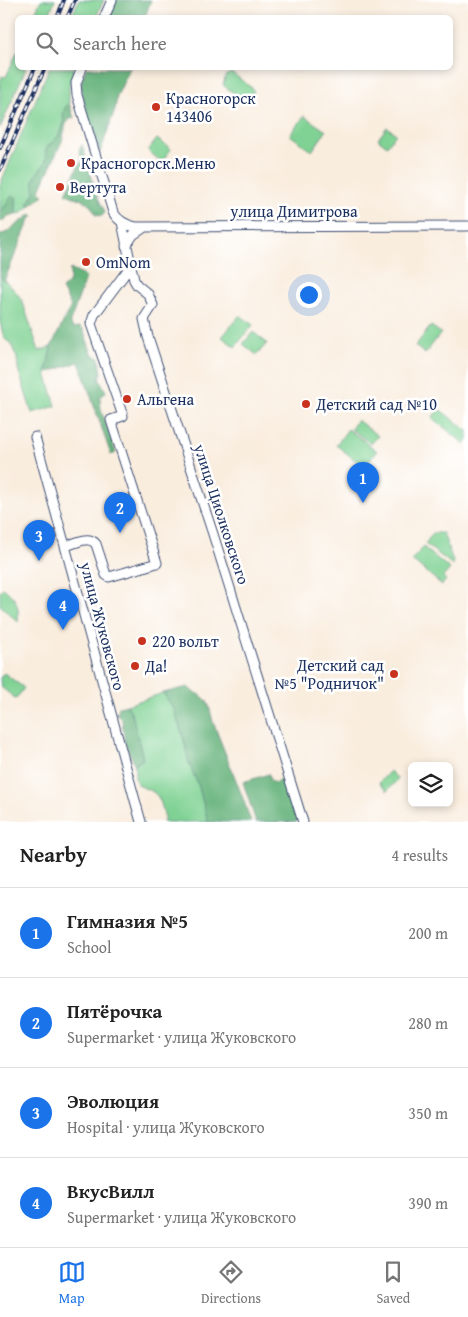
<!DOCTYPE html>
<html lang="en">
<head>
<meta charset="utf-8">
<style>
  body { margin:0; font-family:"Gentium Book Plus",serif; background:#f2f2f2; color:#222 }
  .controls { position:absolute; right:15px; bottom:15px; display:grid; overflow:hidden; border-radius:8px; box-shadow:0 2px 8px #0003 }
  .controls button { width:45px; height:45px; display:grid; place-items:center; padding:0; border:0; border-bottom:1px solid #e0e0e0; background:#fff; color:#222; font:25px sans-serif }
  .you { position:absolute; left:308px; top:294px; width:18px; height:18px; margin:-12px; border:4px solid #fff; border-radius:50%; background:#1a73e8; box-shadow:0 0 0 8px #1a73e833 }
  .badge { display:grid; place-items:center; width:32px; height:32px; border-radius:50%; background:#1a73e8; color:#fff; font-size:16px; font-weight:700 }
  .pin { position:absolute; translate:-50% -41px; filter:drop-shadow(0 1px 2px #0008) }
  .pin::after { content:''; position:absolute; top:26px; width:18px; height:15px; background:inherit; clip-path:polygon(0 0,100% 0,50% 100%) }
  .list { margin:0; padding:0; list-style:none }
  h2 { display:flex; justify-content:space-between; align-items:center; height:65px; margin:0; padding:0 20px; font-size:21px }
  h2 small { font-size:16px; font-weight:400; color:#767676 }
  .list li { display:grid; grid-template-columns:32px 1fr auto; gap:15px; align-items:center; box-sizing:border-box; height:90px; padding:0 20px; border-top:1px solid #e0e0e0 }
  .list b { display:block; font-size:19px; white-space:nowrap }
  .list p { margin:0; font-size:16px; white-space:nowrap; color:#767676 }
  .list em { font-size:16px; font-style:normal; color:#767676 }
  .icon { flex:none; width:28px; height:28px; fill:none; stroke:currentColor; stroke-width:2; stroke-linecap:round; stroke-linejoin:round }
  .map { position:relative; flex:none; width:468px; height:822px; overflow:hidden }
  .search { position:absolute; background:#fff; box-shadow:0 2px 8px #0003; left:15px; right:15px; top:15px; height:55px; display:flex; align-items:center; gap:12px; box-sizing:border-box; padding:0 18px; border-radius:8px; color:#767676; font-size:19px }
  .sheet { height:425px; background:#fff }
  nav { display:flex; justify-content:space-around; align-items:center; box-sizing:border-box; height:70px; border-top:1px solid #e0e0e0; background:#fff; font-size:14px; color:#767676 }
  nav a { display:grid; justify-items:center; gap:2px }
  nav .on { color:#1a73e8 }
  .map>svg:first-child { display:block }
</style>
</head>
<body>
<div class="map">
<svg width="468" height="822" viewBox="0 0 468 822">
  <rect width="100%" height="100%" fill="#fff"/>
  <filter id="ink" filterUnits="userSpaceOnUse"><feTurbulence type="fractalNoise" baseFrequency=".02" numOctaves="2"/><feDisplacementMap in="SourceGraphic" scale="10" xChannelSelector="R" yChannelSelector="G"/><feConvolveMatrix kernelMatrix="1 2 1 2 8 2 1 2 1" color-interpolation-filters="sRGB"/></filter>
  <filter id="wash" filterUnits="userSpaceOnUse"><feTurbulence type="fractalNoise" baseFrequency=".0096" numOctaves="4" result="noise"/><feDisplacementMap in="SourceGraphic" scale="20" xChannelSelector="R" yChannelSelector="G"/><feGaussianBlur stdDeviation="1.12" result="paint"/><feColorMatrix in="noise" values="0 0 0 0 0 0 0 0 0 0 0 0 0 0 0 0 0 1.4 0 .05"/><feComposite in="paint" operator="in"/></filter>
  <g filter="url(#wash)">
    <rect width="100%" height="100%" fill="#f9edde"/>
    <path fill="#7fd293" stroke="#4d8078" d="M41 0H55L48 17H33Z
      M79 0H104L96 17H71Z
      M17 52 18 68H26L0 128V83L2 76 6 77Z
      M49 68H74L69 86V103C61 111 65 116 63 126 61 135 55 140 48 146L46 162 34 181 35 193 28 202 30 206 22 213 16 214V198L3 210H0V185Z
      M232 73 253 89C254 95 250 100 244 101L223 85 226 75Z
      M304 116 326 131 312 151 290 135Z
      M387 127 396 134 387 146 378 139Z
      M157 139 171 149 162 162 148 151Z
      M0 275C7 284 16 290 22 300L39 351 51 347 46 373 56 406 32 413 18 369 17 358 11 344 4 338 0 322Z
      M240 315 253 325 235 347 222 337Z
      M431 326 441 333 425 354 415 346Z
      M253 332 267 343 257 355 243 344Z
      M439 409 468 431V440L465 444 432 418Z
      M357 420 378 436 371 444 351 429Z
      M348 429 377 451 364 467 336 445Z
      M433 533H443L454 564 453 565 425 544Z
      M423 547 450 569 443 577 446 580 442 585 412 560Z
      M3 588C17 599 19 604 18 622L0 605V591Z
      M4 673 24 688 16 699 1 687 0 678Z
      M163 693 174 709 184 740 189 763 199 787 208 822H163C165 817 164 815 163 810 157 788 153 794 137 784L135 777V765L143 759 132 714 127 705Z
      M390 771 398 779 387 791 379 783Z"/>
    <path fill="#67b47d" stroke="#41726e" d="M116 0H151L145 17 108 18Z
      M86 68H130L117 96 115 109 100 153 82 96 81 83Z
      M69 103 74 118 70 119 66 124 62 141 39 192 44 195 30 206 28 202 35 193C34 189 33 184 34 180 37 168 51 164 45 151 50 142 59 139 62 129 66 118 59 113 69 103Z
      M82 145 98 198 105 212 102 216 96 215C91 201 79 199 66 194L79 164 83 162 79 150Z
      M12 196 16 197V214L8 216 0 223V210L3 209Z
      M31 214 34 216 31 217 4 281 0 275V235L7 232Z
      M70 269 86 277 70 322 73 328 80 327 83 329 92 354 99 358 102 372 99 378 106 392 100 397 101 410 116 453 111 455 79 362 46 373 51 347 71 306 62 289 70 281Z
      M188 687C193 693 203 695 207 701 211 708 211 719 215 727 227 759 241 790 251 822H208L199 787 189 763 184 740 174 709 163 693Z
      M127 705 132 714 143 759 135 765 125 743 122 720 117 714 119 707Z
      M269 774 270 780 274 783 284 779 298 820 296 822H256L243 782Z"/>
  </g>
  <g filter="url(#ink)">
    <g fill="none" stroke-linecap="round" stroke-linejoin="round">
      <g stroke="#3c4c71" stroke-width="11">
        <path id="minor" d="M104 18 112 0
          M82 68 76 83 77 95 113 212C118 221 125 225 136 227L468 226
          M122 222 134 280 137 285 148 294 153 305 144 319 148 337 213 534 303 822
          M126 246 133 235 145 227
          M35 437 141 822
          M66 546C76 543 88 535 96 544L106 575 109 577 157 563 111 420 123 416 91 324 94 315 130 267"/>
      </g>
      <use href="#minor" stroke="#fff" stroke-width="9"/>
      <g stroke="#1b2f5e" stroke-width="4">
        <path id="rail" d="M57 18 64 0
          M67 18 75 0
          M0 148 35 68
          M0 170 45 68"/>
      </g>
      <use href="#rail" stroke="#fff" stroke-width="2" stroke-dasharray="5.5" stroke-linecap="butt"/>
    </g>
  </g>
  <g fill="#c8321e" stroke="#fff" stroke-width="2">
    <circle cx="156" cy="107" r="5"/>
    <circle cx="71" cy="163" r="5"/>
    <circle cx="60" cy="187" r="5"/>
    <circle cx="86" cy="262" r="5"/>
    <circle cx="127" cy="399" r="5"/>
    <circle cx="306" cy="404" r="5"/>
    <circle cx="142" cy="641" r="5"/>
    <circle cx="135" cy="666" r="5"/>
    <circle cx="394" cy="674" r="5"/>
  </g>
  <g text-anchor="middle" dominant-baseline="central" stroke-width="5" stroke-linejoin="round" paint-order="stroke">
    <g font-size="16" fill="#1b2f5e" stroke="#fff" text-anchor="start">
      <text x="166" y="98">Красногорск<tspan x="166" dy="18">143406</tspan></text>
      <text x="81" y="163">Красногорск.Меню</text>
      <text x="70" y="187">Вертута</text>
      <text x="96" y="262">OmNom</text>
      <text x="137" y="399">Альгена</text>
      <text x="316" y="404">Детский сад №10</text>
      <text x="152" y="641">220 вольт</text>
      <text x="384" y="665" text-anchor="end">Детский сад<tspan x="384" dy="18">№5 "Родничок"</tspan></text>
      <text x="145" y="666">Да!</text>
    </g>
    <g font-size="16" fill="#1b2f5e" stroke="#fff">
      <text x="294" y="211">улица Димитрова</text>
      <text transform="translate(222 514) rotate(72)">улица Циолковского</text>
      <text transform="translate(103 626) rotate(75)">улица Жуковского</text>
    </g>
  </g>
</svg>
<div class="controls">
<button><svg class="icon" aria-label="layers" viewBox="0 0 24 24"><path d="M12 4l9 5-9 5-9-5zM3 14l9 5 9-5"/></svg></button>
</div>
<div class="you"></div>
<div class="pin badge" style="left:363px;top:503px">1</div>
<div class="pin badge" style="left:120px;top:533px">2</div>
<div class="pin badge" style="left:39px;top:561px">3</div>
<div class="pin badge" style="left:63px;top:630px">4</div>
<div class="search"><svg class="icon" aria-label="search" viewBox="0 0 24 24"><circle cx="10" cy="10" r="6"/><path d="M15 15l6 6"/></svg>Search here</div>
</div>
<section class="sheet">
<h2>Nearby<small>4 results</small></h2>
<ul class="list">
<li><span class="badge">1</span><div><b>Гимназия №5</b><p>School</p></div><em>200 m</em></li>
<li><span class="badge">2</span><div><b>Пятёрочка</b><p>Supermarket · улица Жуковского</p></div><em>280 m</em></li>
<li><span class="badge">3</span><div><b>Эволюция</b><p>Hospital · улица Жуковского</p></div><em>350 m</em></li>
<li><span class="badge">4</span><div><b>ВкусВилл</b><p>Supermarket · улица Жуковского</p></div><em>390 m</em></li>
</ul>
</section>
<nav>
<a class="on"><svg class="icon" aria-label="map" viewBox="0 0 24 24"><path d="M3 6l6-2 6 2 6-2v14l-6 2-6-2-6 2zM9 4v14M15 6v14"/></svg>Map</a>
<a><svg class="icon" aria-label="directions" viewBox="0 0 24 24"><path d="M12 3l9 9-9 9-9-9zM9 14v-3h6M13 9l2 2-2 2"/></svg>Directions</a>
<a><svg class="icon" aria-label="saved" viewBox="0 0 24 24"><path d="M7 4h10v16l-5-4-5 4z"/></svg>Saved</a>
</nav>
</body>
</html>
